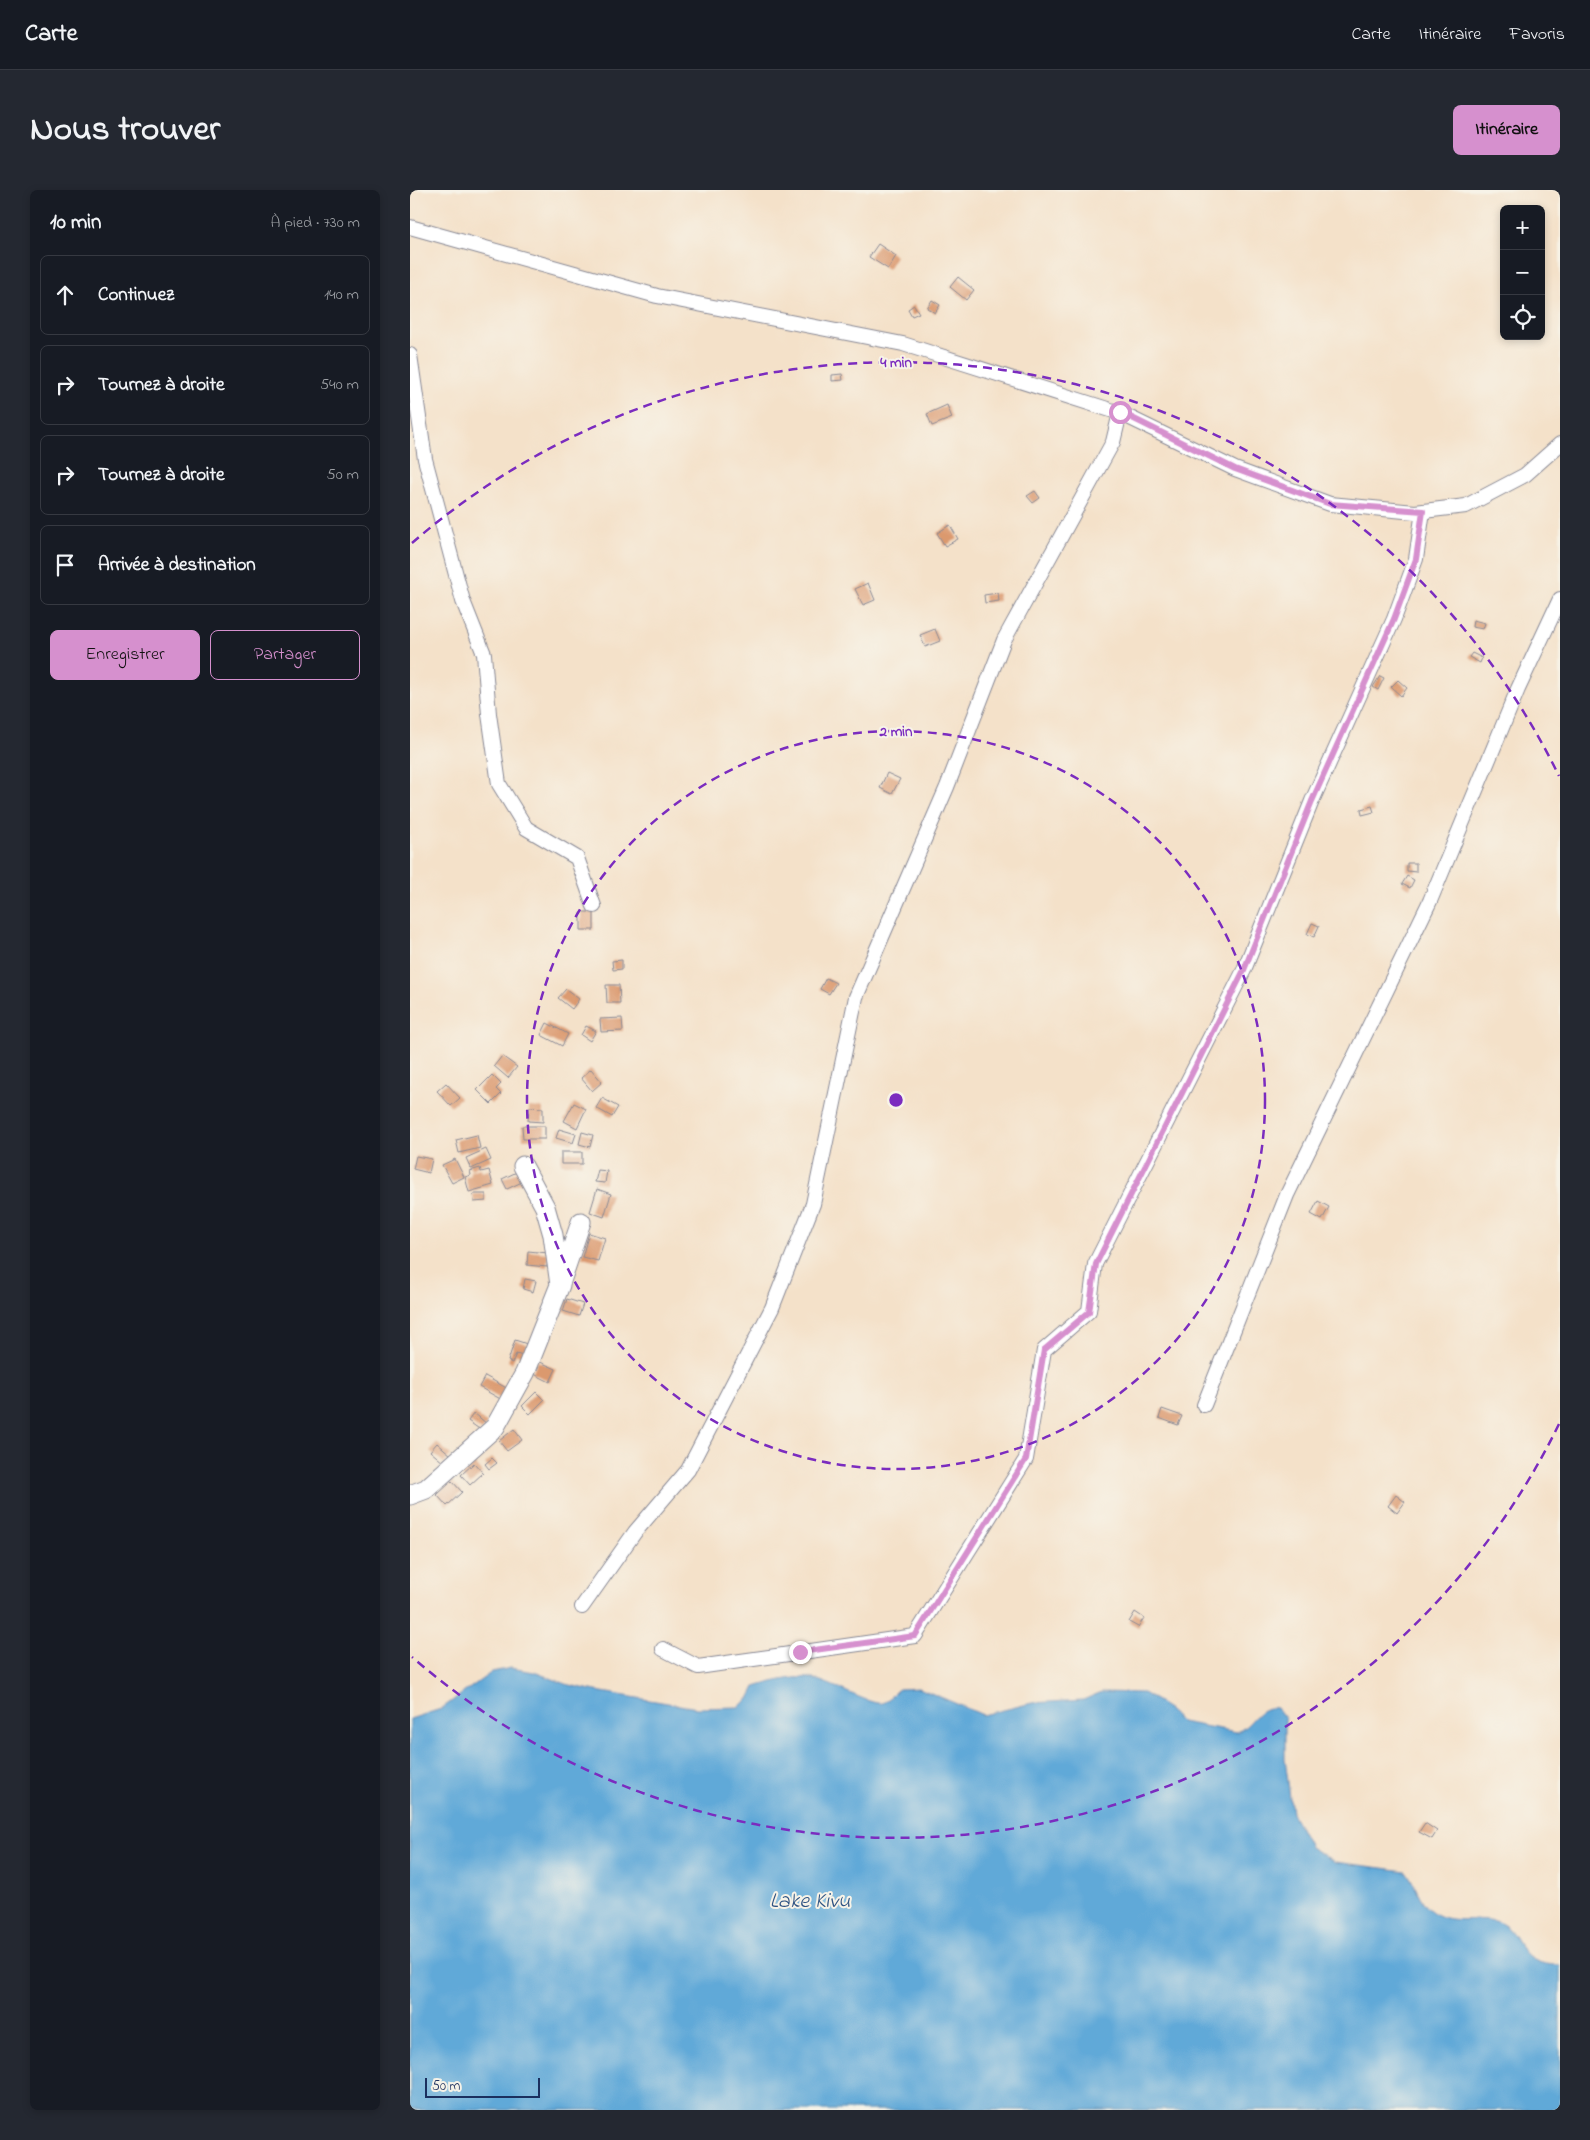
<!DOCTYPE html>
<html lang="fr">
<head>
<meta charset="utf-8">
<style>
  body { margin:0; font-family:"Indie Flower",sans-serif; background:#242831; color:#f1f3f6 }
  .controls { position:absolute; right:15px; top:15px; display:grid; overflow:hidden; border-radius:8px; box-shadow:0 2px 8px #0003 }
  .controls button { width:45px; height:45px; display:grid; place-items:center; padding:0; border:0; border-bottom:1px solid #363941; background:#171b24; color:#f1f3f6; font:25px sans-serif }
  .scale { position:absolute; left:15px; bottom:12px; width:115px; box-sizing:border-box; padding-left:5px; border:2px solid #1b2f5e; border-top:0; font-size:14px; line-height:18px; white-space:nowrap; color:#1b2f5e; -webkit-text-stroke:4px #f7f3e8; paint-order:stroke }
  .stop { position:absolute; width:15px; height:15px; margin:-11px; border:4px solid #d690ce; border-radius:50%; background:#fff }
  .stop.end { background:#d690ce; border-color:#fff; box-shadow:0 1px 5px #0008 }
  .list { margin:0; padding:0; list-style:none }
  h2 { display:flex; justify-content:space-between; align-items:center; height:65px; margin:0; padding:0 20px; font-size:21px }
  h2 small { font-size:16px; font-weight:400; color:#9ea1a6 }
  .list li { display:grid; grid-template-columns:32px 1fr auto; gap:15px; align-items:center; box-sizing:border-box; height:80px; margin:0 10px 10px; padding:0 10px; border:1px solid #363941; border-radius:8px }
  .list b { display:block; font-size:19px; white-space:nowrap }
  .list em { font-size:16px; font-style:normal; color:#9ea1a6 }
  .actions { display:flex; gap:10px; padding:15px 20px }
  .actions a { flex:1; padding:11px 0; border:1px solid #d690ce; border-radius:8px; text-align:center; font-size:18px; color:#d690ce }
  .actions .main { background:#d690ce; color:#111 }
  .icon { flex:none; width:28px; height:28px; fill:none; stroke:currentColor; stroke-width:2; stroke-linecap:round; stroke-linejoin:round }
  .map { position:relative; flex:none; width:1150px; height:1920px; overflow:hidden; border-radius:8px }
  header { display:flex; align-items:center; gap:30px; box-sizing:border-box; height:70px; padding:0 25px; background:#171b24; border-bottom:1px solid #363941 }
  header strong { font-size:24px }
  nav { display:flex; gap:28px; margin-inline-start:auto; font-size:18px }
  .intro { display:flex; align-items:center; justify-content:space-between; box-sizing:border-box; height:120px; padding:0 30px }
  h1 { margin:0; font-size:35px }
  .button { padding:12px 22px; border-radius:8px; background:#d690ce; color:#111; font-size:18px; font-weight:700 }
  main { display:flex; gap:30px; padding:0 30px }
  aside { flex:1; background:#171b24; border-radius:8px; box-shadow:0 2px 8px #0003 }
  .map>svg:first-child { display:block }
</style>
</head>
<body>
<header>
<strong>Carte</strong>
<nav><a>Carte</a><a>Itinéraire</a><a>Favoris</a></nav>
</header>
<div class="intro"><h1>Nous trouver</h1><a class="button">Itinéraire</a></div>
<main>
<aside>
<h2>10 min<small>À pied · 730 m</small></h2>
<ul class="list">
<li><svg class="icon" aria-label="ahead" viewBox="0 0 24 24"><path d="M12 20V5M6 11l6-6 6 6"/></svg><div><b>Continuez</b></div><em>140 m</em></li>
<li><svg class="icon" aria-label="right" viewBox="0 0 24 24"><path d="M7 20v-9h11M14 6l5 5-5 5"/></svg><div><b>Tournez à droite</b></div><em>540 m</em></li>
<li><svg class="icon" aria-label="right" viewBox="0 0 24 24"><path d="M7 20v-9h11M14 6l5 5-5 5"/></svg><div><b>Tournez à droite</b></div><em>50 m</em></li>
<li><svg class="icon" aria-label="arrive" viewBox="0 0 24 24"><path d="M6 21V4h12l-3 4 3 4H6"/></svg><div><b>Arrivée à destination</b></div></li>
</ul>
<div class="actions"><a class="main">Enregistrer</a><a>Partager</a></div>
</aside>
<div class="map">
<svg width="1150" height="1920" viewBox="0 0 1150 1920">
  <rect width="100%" height="100%" fill="#f7f3e8"/>
  <filter id="ink" filterUnits="userSpaceOnUse"><feTurbulence type="fractalNoise" baseFrequency=".02" numOctaves="2"/><feDisplacementMap in="SourceGraphic" scale="10" xChannelSelector="R" yChannelSelector="G"/><feConvolveMatrix kernelMatrix="1 2 1 2 8 2 1 2 1" color-interpolation-filters="sRGB"/></filter>
  <filter id="wash" filterUnits="userSpaceOnUse"><feTurbulence type="fractalNoise" baseFrequency=".0096" numOctaves="4" result="noise"/><feDisplacementMap in="SourceGraphic" scale="20" xChannelSelector="R" yChannelSelector="G"/><feGaussianBlur stdDeviation="1.12" result="paint"/><feColorMatrix in="noise" values="0 0 0 0 0 0 0 0 0 0 0 0 0 0 0 0 0 1.4 0 .05"/><feComposite in="paint" operator="in"/></filter>
  <g filter="url(#wash)">
    <rect width="100%" height="100%" fill="#f4e1c9"/>
    <path fill="#61a9d8" stroke="#3e6c9b" d="M101 1478 124 1482 159 1495 186 1501 287 1518 328 1517 339 1509 345 1497C362 1492 381 1486 399 1488 417 1490 461 1516 472 1513 479 1511 483 1502 489 1499L509 1498 573 1525 622 1513 673 1510 692 1502 733 1503 749 1512 771 1532 827 1542C843 1535 847 1515 867 1518L875 1528V1569L882 1623 900 1657 925 1672 996 1681C1005 1693 1009 1710 1020 1720 1037 1736 1064 1726 1084 1731 1115 1738 1101 1776 1150 1775V1920H0V1529L31 1519 82 1482Z"/>
    <g id="blocks">
      <path fill="#db996e" d="M468 54 486 66 478 79 459 67Z
        M548 87 564 100 556 110 540 97Z
        M522 110 530 115 525 123 517 118Z
        M504 115 509 123 502 126 498 119Z
        M432 184 433 190 422 191V185Z
        M537 215 542 228 522 236 517 224Z
        M625 301 630 308 623 313 617 306Z
        M540 335 548 349 535 356 527 343Z
        M458 393 465 410 453 415 445 399Z
        M588 403 589 411 575 413 574 405Z
        M1063 430 1075 433 1073 439 1062 437Z
        M525 439 530 451 515 457 510 445Z
        M1062 463 1072 468 1070 473 1059 467Z
        M970 486 974 488 968 500 963 497Z
        M988 490 997 498 991 506 981 497Z
        M477 583 490 589 482 604 470 598Z
        M962 616 964 622 952 625 951 619Z
        M997 673H1006V682L997 681Z
        M997 686 1004 690 1000 698 992 694Z
        M171 722H184V740H171Z
        M902 733 909 736 904 747 897 744Z
        M212 770V779L203 780 202 771Z
        M416 788 426 793 419 804 410 799Z
        M196 795H209L210 813H197Z
        M156 799 169 809 162 819 148 808Z
        M212 828 213 841 191 842 190 829Z
        M137 833 158 844 152 856 131 845Z
        M176 836 186 841 180 851 171 845Z
        M92 866 107 877 98 888 84 876Z
        M181 879 192 892 182 901 171 888Z
        M82 885 91 894 86 899 91 904 81 914 67 900Z
        M36 893 50 908 41 916 27 901Z
        M192 908 208 917 202 927 186 918Z
        M164 913 176 919 167 938 154 931Z
        M119 917 133 918V932L118 931Z
        M112 936H135V949H113Z
        M149 939 166 944 163 953 146 948Z
        M172 942 183 945 180 957 169 954Z
        M67 945 70 958 49 963 46 950Z
        M76 959 81 970 61 979 56 968Z
        M151 962H172V974H151Z
        M6 966 22 969 19 983 3 979Z
        M45 969 54 987 42 993 32 975Z
        M70 978 71 982 79 980 83 995 59 1002 55 987 61 985 60 981Z
        M188 980 197 981 195 993 185 992Z
        M109 981 114 991 97 999 92 989Z
        M187 999 201 1004 194 1027 180 1022Z
        M63 1004H76V1011L64 1012Z
        M908 1011 919 1017 912 1030 901 1024Z
        M179 1043 195 1048 188 1071 172 1067Z
        M118 1061 138 1063 137 1077 117 1075Z
        M115 1089 126 1091 123 1102 113 1099Z
        M157 1109 173 1114 169 1126 153 1121Z
        M105 1150 117 1154 113 1166 106 1164 102 1173 98 1171Z
        M128 1171 146 1179 140 1192 122 1183Z
        M75 1186 100 1200 94 1211 69 1197Z
        M126 1202 134 1210 120 1224 112 1216Z
        M752 1219 772 1226 768 1235 749 1228Z
        M64 1223 77 1234 72 1241 58 1231Z
        M104 1239 112 1250 97 1261 89 1251Z
        M27 1253 41 1265 34 1273 20 1261Z
        M82 1268 87 1273 79 1279 75 1274Z
        M64 1273 73 1283 60 1295 51 1285Z
        M42 1291 52 1302 37 1316 27 1305Z
        M986 1305 995 1312 987 1323 978 1316Z
        M725 1422 734 1428 728 1437 719 1432Z
        M1015 1633 1027 1641 1022 1649 1009 1642Z"/>
    </g>
  </g>
  <g filter="url(#ink)">
    <use href="#blocks" fill-opacity="0" stroke="#888894" stroke-width="1"/>
    <g fill="none" stroke-linecap="round" stroke-linejoin="round">
      <g stroke="#888894" stroke-width="16">
        <path id="street" d="M0 37 247 106 493 154 710 223 825 279 920 314 1005 322 1056 316 1115 285 1150 254
          M0 165 15 269 53 411 74 464 79 524 89 594 116 638 167 668 184 716
          M794 1215 877 1005 1020 711 1108 499 1150 409
          M172 1417 225 1342 278 1280 362 1118 403 1014 446 807 537 597 594 450 703 252 710 223
          M253 1459 288 1477 505 1446 616 1269 634 1160 679 1121 685 1074 834 780 902 611 984 429 1006 369 1013 321"/>
      </g>
      <g stroke="#888894" stroke-width="21">
        <path id="secondary" d="M151 1091 171 1032
          M0 1305 16 1299 85 1237 115 1183 150 1095 143 1045 135 1017 113 976"/>
      </g>
      <use href="#street" stroke="#fff" stroke-width="14"/>
      <use href="#secondary" stroke="#fff" stroke-width="19"/>
    </g>
  </g>
  <g fill="none" stroke-linecap="round" stroke-linejoin="round" filter="url(#ink)">
    <path stroke="#d690ce" stroke-width="6" d="M390 1462 505 1446 616 1269 634 1160 679 1122 686 1074 834 780 902 611 984 429 1006 369 1013 321 920 314 825 279 710 222"/>
  </g>
  <g fill="none" stroke="#7b2cbf" stroke-width="2.5" stroke-dasharray="9 6">
    <circle cx="486" cy="910" r="369"/>
    <path d="M1149 1234A738 738 0 0 1 2 1467M2 353A738 738 0 0 1 1149 586"/>
  </g>
  <g text-anchor="middle" dominant-baseline="central" stroke-width="4" stroke-linejoin="round" paint-order="stroke">
    <g font-size="22" font-style="italic" fill="#305483" stroke="#f7f3e8">
      <text x="400" y="1712">Lake Kivu</text>
    </g>
  </g>
  <circle cx="486" cy="910" r="8" fill="#7b2cbf" stroke="#f7f3e8" stroke-width="2.5"/>
  <g font-size="15" text-anchor="middle" font-weight="bold" fill="#7b2cbf" stroke="#f7f3e8" stroke-width="4" stroke-linejoin="round" paint-order="stroke">
    <text x="486" y="177">4 min</text>
    <text x="486" y="546">2 min</text>
  </g>
</svg>
<div class="controls">
<button>+</button>
<button>−</button>
<button><svg class="icon" aria-label="locate" viewBox="0 0 24 24"><circle cx="12" cy="12" r="6"/><path d="M12 2v4M12 18v4M2 12h4M18 12h4"/></svg></button>
</div>
<div class="scale">50 m</div>
<div class="stop" style="left:710px;top:222px"></div>
<div class="stop end" style="left:390px;top:1462px"></div>
</div>
</main>
</body>
</html>
